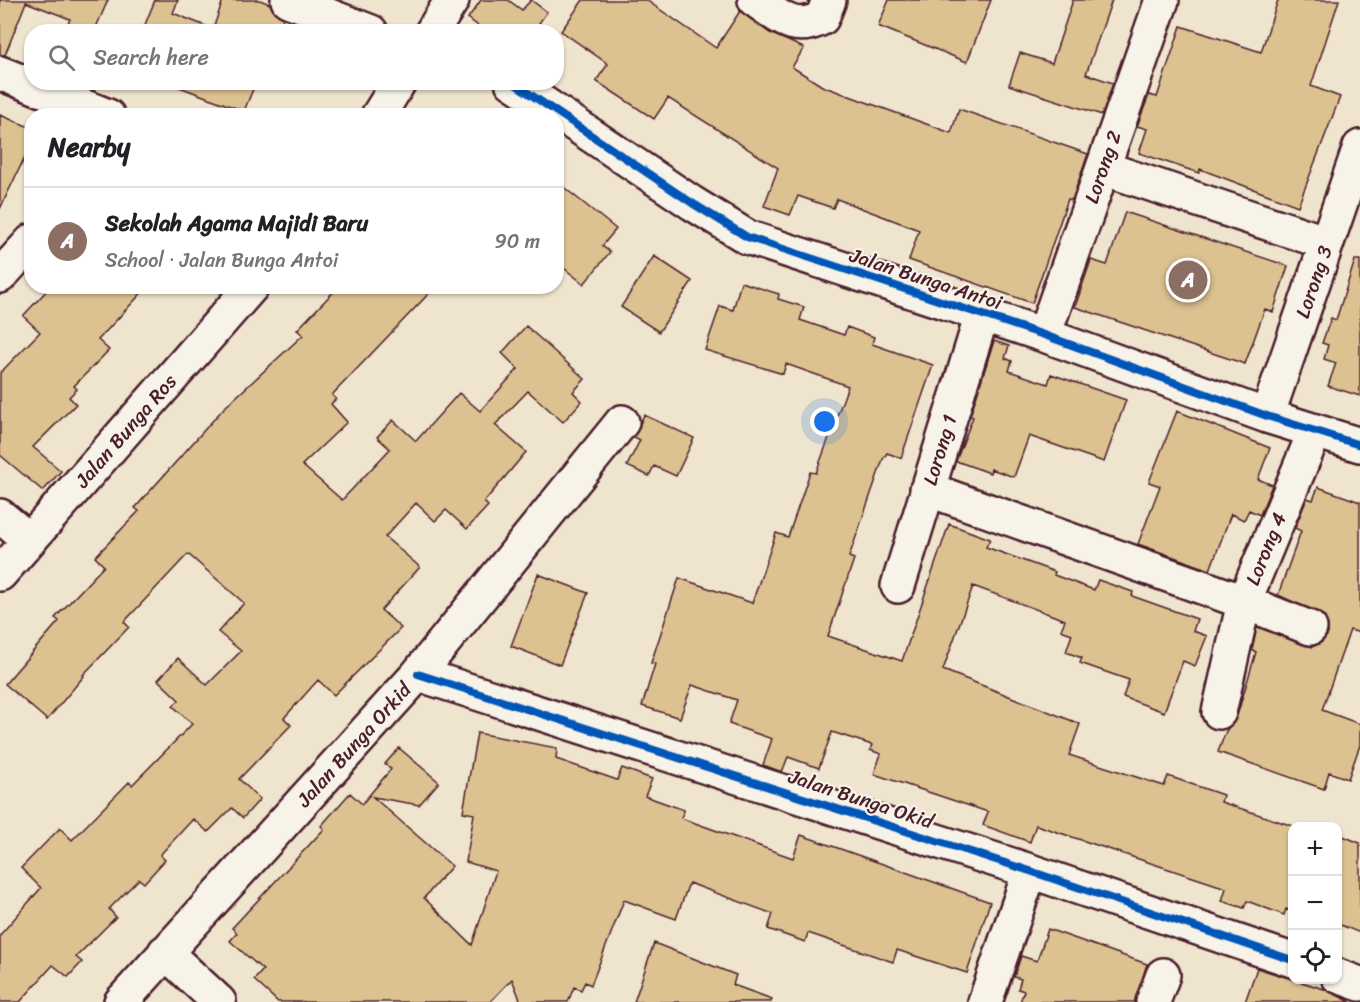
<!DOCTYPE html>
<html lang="en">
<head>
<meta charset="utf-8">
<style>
  body { margin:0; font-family:Sriracha,sans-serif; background:#f2f2f2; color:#202124 }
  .controls { position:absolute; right:18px; bottom:18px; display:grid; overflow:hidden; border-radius:12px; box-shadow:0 2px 4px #0004 }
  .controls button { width:54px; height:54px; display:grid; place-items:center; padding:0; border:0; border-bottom:2px solid #e0e0e0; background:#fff; color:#202124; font:30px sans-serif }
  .you { position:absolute; left:825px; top:422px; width:21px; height:21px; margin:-15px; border:4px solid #fff; border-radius:50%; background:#1a73e8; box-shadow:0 0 0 9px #1a73e833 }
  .badge { display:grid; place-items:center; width:39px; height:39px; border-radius:50%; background:#1a73e8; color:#fff; font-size:20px; font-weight:700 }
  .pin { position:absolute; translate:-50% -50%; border:3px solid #fff; box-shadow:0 2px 6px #0006 }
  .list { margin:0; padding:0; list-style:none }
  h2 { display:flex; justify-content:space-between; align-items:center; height:78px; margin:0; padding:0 24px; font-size:26px }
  h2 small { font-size:20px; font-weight:400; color:#757577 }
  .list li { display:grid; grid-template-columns:39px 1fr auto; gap:18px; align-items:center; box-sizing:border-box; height:108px; padding:0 24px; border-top:2px solid #e0e0e0 }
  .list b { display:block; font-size:22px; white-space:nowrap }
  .list p { margin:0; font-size:20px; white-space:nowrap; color:#757577 }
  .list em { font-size:20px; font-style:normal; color:#757577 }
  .icon { flex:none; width:33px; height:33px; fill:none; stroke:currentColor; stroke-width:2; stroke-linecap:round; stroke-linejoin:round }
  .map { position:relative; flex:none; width:1360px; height:1002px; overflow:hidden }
  .search { position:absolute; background:#fff; box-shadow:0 2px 4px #0004; left:24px; top:24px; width:540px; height:66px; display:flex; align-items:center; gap:15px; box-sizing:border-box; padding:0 21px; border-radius:24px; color:#757577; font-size:22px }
  .panel { position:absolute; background:#fff; box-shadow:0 2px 4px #0004; left:24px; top:108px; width:540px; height:186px; border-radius:24px }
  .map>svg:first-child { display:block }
</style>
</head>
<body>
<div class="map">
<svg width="1360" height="1002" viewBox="0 0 1360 1002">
  <rect width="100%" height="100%" fill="#efe4ce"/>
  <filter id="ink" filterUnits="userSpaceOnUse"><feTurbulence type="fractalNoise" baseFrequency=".0167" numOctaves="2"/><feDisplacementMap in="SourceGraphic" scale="12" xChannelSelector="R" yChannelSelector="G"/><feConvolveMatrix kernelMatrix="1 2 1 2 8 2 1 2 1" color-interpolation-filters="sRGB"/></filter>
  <g filter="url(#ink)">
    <path fill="#dcc291" stroke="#4a1f2b" stroke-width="1.5" d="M0 0H108L94 32H64L70 19 26 2 5 55H0Z
      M155 0H178L173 13 213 29 223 0H260L270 4 274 12 283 18 278 32H142Z
      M481 0H508L522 10 531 0 547 12 539 23 551 32H486L468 18Z
      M583 0H646L716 48 740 11 770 33 804 48 792 67 822 86 951 133 959 109 1088 154 1072 200 1068 199 1032 303 909 260 919 230 837 199 833 208 798 196 790 215 764 206 778 168 668 98 654 119 596 81 608 64 561 31Z
      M889 0H991L967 62 878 26Z
      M1073 0H1112L1086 74 1113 83 1102 115 1009 85 1020 53 1052 63Z
      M1278 0H1339L1311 86 1340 97 1298 206 1200 169 1199 173 1139 153 1147 129 1137 126 1149 95 1157 97 1181 26 1261 52Z
      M175 82H256L244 111 174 85Z
      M0 115 32 128V142L0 209Z
      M556 181 616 229 602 246 610 252 584 284 556 262Z
      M1125 212 1288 266 1273 312 1265 309 1245 364 1075 307 1091 260 1107 265Z
      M654 256 692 281 659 332 621 307Z
      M1355 260H1360V396L1328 386 1336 363 1324 359 1328 345 1322 343 1331 318 1336 320Z
      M741 282 779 294 778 299 804 307 800 320 844 335 847 327 874 337 872 344 933 365 901 458 887 453 883 459 849 557 854 559 828 636 902 661 949 524 990 539 986 547 1055 572 1054 575 1094 590 1098 580 1133 592 1132 596 1197 619 1193 631 1207 636 1195 666 1183 661 1164 712 1123 697 1129 680 1080 663 1082 658 1066 652 1072 634 1061 630 1065 620 973 586 943 670 1080 724 1069 755 1164 786 1168 776 1223 795 1221 802 1293 826V912L1286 909 1284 915 1247 901 1244 908 1222 901 1226 888 1036 825 1030 842 983 825 988 812 874 774 881 754 870 750 872 745 832 732 819 768 788 757 782 772 763 765 772 739 729 724 737 700 692 685 680 718 642 706 655 664 651 663 679 578 752 603 776 533 788 537 810 472 816 473 848 386 786 364 783 374 705 350 720 306 733 310Z
      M51 286H148L98 340 109 350 74 386 77 389 69 397 76 404 33 447 61 471 43 491 0 455V373L40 332 23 316Z
      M339 286H436L332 395 336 399 331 404 347 422 302 465 342 500 390 449 377 437 393 420 416 441 459 393 480 411 518 369 502 353 526 326 585 379 573 392 582 401 563 422 528 391 495 425 526 452 484 502 488 506 467 529 446 510 435 521 416 503 385 537 420 567 381 610 401 628 334 695 318 680 284 718 291 725 239 779 260 799 243 818 232 808 208 832 193 819 160 855 165 860 144 883 139 879 109 909 116 917 76 957 82 962 68 977 53 965 20 1002H0V935L41 888 21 868 60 828 72 840 129 782 132 785 192 724 173 706 179 700 158 680 178 658 207 685 241 651 218 632 244 603 188 554 124 622 129 627 83 675 84 676 47 720 5 684 59 621 55 618 104 566 95 557 139 511 135 508 223 409 303 335 297 330Z
      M994 341 1009 346 1005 358 1012 361 1009 371 1048 384 1051 374 1126 400 1104 462 1029 436 1014 477 991 469 990 473 956 461 973 417 970 416Z
      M1177 411 1270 448 1258 479 1272 485 1260 515 1249 510 1244 520 1231 514 1210 570 1138 544 1160 486 1149 482Z
      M644 415 694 438 676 476 654 466 649 476 627 466 640 440 634 437Z
      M1318 487 1360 502V633L1350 630 1322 710 1360 724V745L1348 779 1329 772 1324 789 1218 752 1226 731 1237 716 1256 652 1252 650 1257 627 1312 647 1322 642 1328 634V625L1324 616 1278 595 1301 531 1295 528 1307 498 1313 500Z
      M538 574 588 593 560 665 511 646Z
      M477 733 557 748 556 759 617 780 622 768 652 779 645 796 684 810 681 818 793 858 801 835 990 902 967 973 897 950 893 962 808 933 805 942 768 929 773 914 689 883 676 919 624 900 591 985 585 982 581 990 574 987 568 1002H521L512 979 490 1002H278L254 980 263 970 230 941 237 933 232 928 324 829 321 826 350 793 362 804 391 769 385 764 399 748 439 782 419 805 373 797 452 866 424 898 472 945 496 871 466 862 474 814 463 812Z
      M1338 834 1360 843V933L1338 924Z
      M1048 929 1147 964 1135 1002H1020L1024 991 1018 989 1021 979 1014 977 1021 956 1037 961Z
      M654 943 736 975 733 985 772 999 771 1002H634Z
      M1257 968 1324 989 1351 1002H1245Z"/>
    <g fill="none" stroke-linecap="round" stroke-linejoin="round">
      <g stroke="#4a1f2b" stroke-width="38">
        <path id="minor" d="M288 0 371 32
          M755 0C779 16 793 33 822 18L829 0
          M432 32 452 0
          M0 73 108 116
          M512 82 692 203 747 237 1044 335 1267 416 1360 445
          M378 116 399 82
          M1103 168 1327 243
          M0 276 32 241
          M1044 335 1162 0
          M1267 416 1360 147
          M927 489 1244 602 1219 712
          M0 516 29 540
          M0 574 252 286
          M898 586 982 315
          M1310 628 1244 602 1315 431
          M418 674 1030 871 1292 960
          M165 952 219 1002
          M1338 976 1360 984
          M121 1002 418 674 622 422
          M985 1002 1030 871
          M1153 1002 1163 975"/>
      </g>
      <use href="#minor" stroke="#f7f3e8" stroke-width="33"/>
      <g stroke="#f7f3e8" stroke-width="11">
        <path id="cycleway" d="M512 82 692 203 747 237 1044 335 1267 416 1360 445
          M418 674 1030 871 1292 960"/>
      </g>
      <use href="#cycleway" stroke="#0057b8" stroke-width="8"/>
    </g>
  </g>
  <g text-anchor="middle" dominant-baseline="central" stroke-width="4.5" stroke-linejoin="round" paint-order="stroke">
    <g font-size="20" fill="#4a1f2b" stroke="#f7f3e8">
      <text transform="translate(1103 167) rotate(-71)">Lorong 2</text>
      <text transform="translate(926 279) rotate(18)">Jalan Bunga Antoi</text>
      <text transform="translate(1314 282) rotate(-71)">Lorong 3</text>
      <text transform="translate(126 431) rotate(-49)">Jalan Bunga Ros</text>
      <text transform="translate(940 450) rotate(-73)">Lorong 1</text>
      <text transform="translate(1266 549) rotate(-68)">Lorong 4</text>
      <text transform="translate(354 745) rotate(-48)">Jalan Bunga Orkid</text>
      <text transform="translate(861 799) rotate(18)">Jalan Bunga Okid</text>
    </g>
  </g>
</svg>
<div class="controls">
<button>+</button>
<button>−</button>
<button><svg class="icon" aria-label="locate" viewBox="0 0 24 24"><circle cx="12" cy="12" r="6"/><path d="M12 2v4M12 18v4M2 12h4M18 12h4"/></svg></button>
</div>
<div class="you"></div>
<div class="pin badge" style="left:1188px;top:280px;background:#8d6e63">A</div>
<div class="search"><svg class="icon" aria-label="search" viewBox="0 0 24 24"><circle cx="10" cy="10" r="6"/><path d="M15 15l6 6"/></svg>Search here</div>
<section class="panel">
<h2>Nearby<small></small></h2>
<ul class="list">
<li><span class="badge" style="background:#8d6e63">A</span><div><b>Sekolah Agama Majidi Baru</b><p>School · Jalan Bunga Antoi</p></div><em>90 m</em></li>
</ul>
</section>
</div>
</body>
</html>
